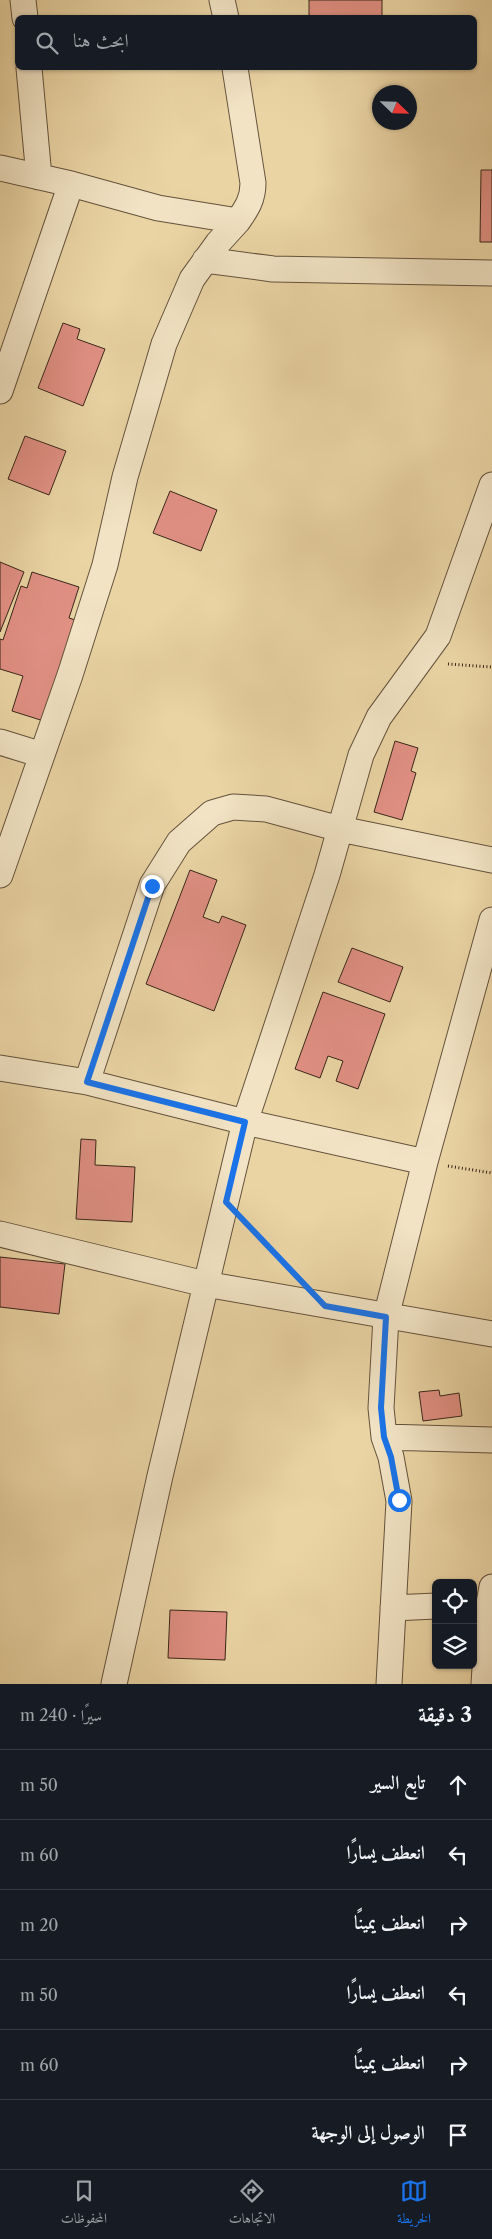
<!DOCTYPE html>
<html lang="ar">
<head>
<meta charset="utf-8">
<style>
  body { margin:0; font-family:"Libre Caslon Text",Amiri,serif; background:#20242c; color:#f1f3f6; direction:rtl }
  .controls { position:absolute; right:15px; bottom:15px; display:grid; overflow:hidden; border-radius:8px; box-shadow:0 1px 4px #0004 }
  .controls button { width:45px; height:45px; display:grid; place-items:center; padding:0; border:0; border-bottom:1px solid #363941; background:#171b24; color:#f1f3f6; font:25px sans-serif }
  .compass { position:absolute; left:372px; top:85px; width:45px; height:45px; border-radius:50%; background:#171b24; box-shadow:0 1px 4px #0004; rotate:113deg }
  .stop { position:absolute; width:15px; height:15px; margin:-11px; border:4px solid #1a73e8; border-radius:50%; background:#fff }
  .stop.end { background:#1a73e8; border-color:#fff; box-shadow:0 1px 5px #0008 }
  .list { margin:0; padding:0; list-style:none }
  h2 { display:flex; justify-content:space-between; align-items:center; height:65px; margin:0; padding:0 20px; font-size:21px }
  h2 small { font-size:16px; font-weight:400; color:#9ea1a6 }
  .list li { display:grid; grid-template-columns:32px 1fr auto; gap:15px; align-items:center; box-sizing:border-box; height:70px; padding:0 20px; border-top:1px solid #363941 }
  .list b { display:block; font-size:19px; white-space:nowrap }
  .list em { font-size:16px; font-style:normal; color:#9ea1a6 }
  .icon { flex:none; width:28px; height:28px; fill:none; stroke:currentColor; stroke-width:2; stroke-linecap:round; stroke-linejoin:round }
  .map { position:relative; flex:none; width:492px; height:1684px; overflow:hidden; direction:ltr }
  .search { position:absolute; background:#171b24; box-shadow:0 1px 4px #0004; left:15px; right:15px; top:15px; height:55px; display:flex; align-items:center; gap:12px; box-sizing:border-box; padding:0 18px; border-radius:8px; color:#9ea1a6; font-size:19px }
  .sheet { height:485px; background:#171b24 }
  nav { display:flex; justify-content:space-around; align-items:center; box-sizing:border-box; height:70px; border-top:1px solid #363941; background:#171b24; font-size:14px; color:#9ea1a6 }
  nav a { display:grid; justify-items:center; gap:2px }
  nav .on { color:#1a73e8 }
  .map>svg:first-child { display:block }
</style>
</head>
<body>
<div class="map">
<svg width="492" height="1684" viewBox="0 0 492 1684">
  <rect width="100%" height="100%" fill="#ead4a4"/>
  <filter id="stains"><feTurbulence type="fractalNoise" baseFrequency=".004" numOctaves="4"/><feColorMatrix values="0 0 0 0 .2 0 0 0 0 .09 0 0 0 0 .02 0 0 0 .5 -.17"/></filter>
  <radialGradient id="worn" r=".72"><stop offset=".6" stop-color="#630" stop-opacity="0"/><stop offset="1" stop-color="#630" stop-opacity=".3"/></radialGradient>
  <path fill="#e19084" stroke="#382619" d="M309 0H382V18H309Z
    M481 170H492V242H480Z
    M63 323 80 329 77 339 105 349 83 406 38 388Z
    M25 436 66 451 49 495 8 479Z
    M170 491 217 510 201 551 153 533Z
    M0 562 24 572 0 632Z
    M32 572 79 587 69 618 82 622 50 723 12 711 23 676 0 669V639L3 640 21 586 27 588Z
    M395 741 418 748 411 771 416 773 402 820 374 812Z
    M190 870 217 880 203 917 219 923 222 916 246 925 214 1011 146 984Z
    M352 948 403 967 390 1002 338 982Z
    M323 992 385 1014 358 1089 336 1081 343 1061 328 1056 320 1078 295 1069Z
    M81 1139 96 1140 95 1165 135 1167 132 1222 76 1219Z
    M0 1257 65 1264 59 1314 0 1307Z
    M439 1390 440 1396 459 1393 462 1416 423 1421 419 1392Z
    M170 1610 227 1612 225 1660 168 1658Z"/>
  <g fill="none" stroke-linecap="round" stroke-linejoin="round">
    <g stroke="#64523c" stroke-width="27">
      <path id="minor" d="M23 0 25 18
        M222 0 226 18
        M29 68 39 177
        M0 168 71 184 0 391
        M71 184 158 208 238 221C247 208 253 199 253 183L235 68
        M205 260 273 269 492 273
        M0 742 42 755
        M0 875 70 675 105 565 125 477 164 344 192 279 218 243 238 221
        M0 1068 87 1082 245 1122 425 1162
        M87 1082 152 885 179 842 212 813 233 807 266 809 340 829 492 860
        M0 1234 205 1284 492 1334
        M384 1437 492 1440
        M393 1608 436 1606
        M114 1684 160 1476 245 1122 327 875 361 755 379 717 438 636 492 485
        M389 1684 399 1501 391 1457 384 1437 381 1408 386 1317 425 1162 492 920
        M484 1684 489 1603 492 1587"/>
    </g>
    <path stroke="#382619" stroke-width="3" stroke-dasharray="1 2.5" stroke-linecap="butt" d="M448 664 492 667
      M448 1166 492 1173
      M245 1222 294 1274"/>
    <use href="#minor" stroke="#f1e3c4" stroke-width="25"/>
  </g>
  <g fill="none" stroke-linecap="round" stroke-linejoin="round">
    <path stroke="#1a73e8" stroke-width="6" d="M152 886 87 1082 245 1122 226 1202 325 1306 386 1317 381 1408 384 1437 391 1457 399 1500"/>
  </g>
  <rect width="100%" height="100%" filter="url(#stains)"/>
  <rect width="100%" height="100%" fill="url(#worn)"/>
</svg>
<div class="controls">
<button><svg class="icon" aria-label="locate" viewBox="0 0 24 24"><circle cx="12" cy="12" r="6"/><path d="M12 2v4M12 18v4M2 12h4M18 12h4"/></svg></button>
<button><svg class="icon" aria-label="layers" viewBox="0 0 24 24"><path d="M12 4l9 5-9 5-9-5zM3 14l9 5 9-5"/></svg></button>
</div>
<svg class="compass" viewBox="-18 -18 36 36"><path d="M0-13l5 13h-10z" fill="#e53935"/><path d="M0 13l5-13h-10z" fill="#9ea1a6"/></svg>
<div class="stop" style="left:399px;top:1500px"></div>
<div class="stop end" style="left:152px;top:886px"></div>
<div class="search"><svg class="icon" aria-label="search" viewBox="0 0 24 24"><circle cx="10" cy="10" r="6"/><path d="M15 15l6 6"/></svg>ابحث هنا</div>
</div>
<section class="sheet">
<h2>3 دقيقة<small>سيرًا · 240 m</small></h2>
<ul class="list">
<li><svg class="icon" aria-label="ahead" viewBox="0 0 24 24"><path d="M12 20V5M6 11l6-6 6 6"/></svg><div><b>تابع السير</b></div><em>50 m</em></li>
<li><svg class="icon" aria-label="left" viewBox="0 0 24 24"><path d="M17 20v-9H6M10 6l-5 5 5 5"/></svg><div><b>انعطف يسارًا</b></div><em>60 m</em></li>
<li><svg class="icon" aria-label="right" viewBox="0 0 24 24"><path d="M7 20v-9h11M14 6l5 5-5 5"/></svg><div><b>انعطف يمينًا</b></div><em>20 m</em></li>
<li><svg class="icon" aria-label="left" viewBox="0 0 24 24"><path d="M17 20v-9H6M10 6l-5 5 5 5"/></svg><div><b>انعطف يسارًا</b></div><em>50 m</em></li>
<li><svg class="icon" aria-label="right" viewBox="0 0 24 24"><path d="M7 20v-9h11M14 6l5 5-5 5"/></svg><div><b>انعطف يمينًا</b></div><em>60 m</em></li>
<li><svg class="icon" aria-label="arrive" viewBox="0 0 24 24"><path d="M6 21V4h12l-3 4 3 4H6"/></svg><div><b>الوصول إلى الوجهة</b></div></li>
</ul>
</section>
<nav>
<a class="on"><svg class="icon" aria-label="map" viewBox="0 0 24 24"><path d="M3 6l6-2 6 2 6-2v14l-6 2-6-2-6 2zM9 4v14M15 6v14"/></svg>الخريطة</a>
<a><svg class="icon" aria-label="directions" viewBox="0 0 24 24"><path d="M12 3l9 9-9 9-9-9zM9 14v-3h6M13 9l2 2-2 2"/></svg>الاتجاهات</a>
<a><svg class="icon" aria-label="saved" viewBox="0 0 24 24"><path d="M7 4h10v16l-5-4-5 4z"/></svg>المحفوظات</a>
</nav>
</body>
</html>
